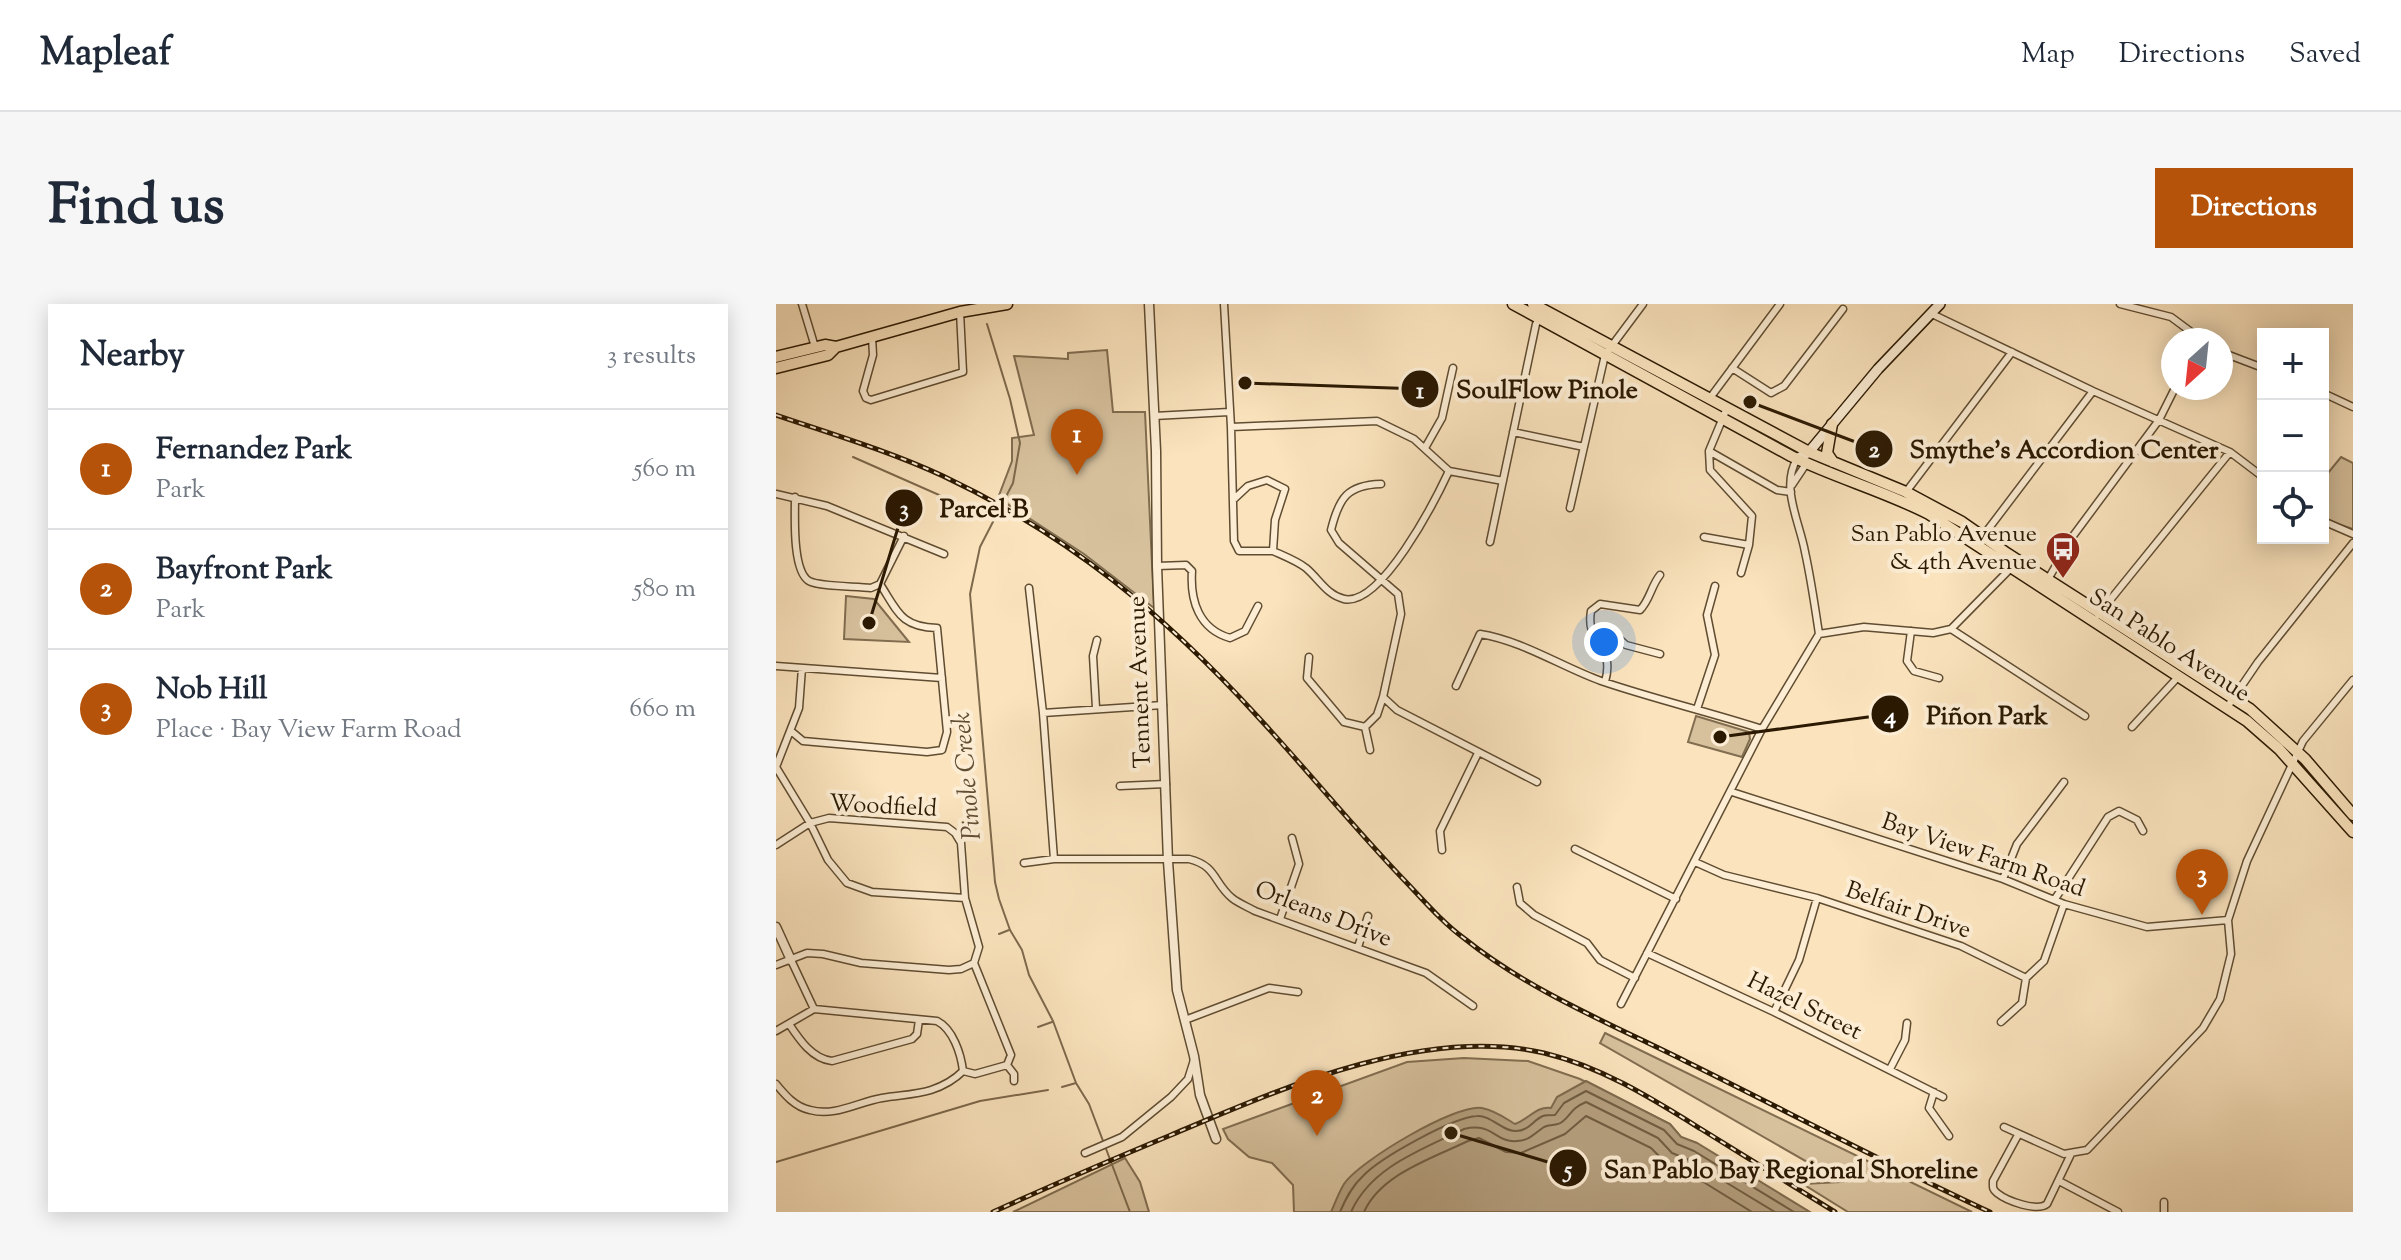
<!DOCTYPE html>
<html lang="en">
<head>
<meta charset="utf-8">
<style>
  body { margin:0; font-family:"Sorts Mill Goudy",serif; background:#f6f6f7; color:#1f2937 }
  .controls { position:absolute; right:24px; top:24px; display:grid; overflow:hidden; border-radius:0px; box-shadow:0 4px 20px #0003 }
  .controls button { width:72px; height:72px; display:grid; place-items:center; padding:0; border:0; border-bottom:2px solid #e0e1e3; background:#fff; color:#1f2937; font:40px sans-serif }
  .compass { position:absolute; left:1385px; top:24px; width:72px; height:72px; border-radius:50%; background:#fff; box-shadow:0 4px 20px #0003; rotate:207deg }
  .you { position:absolute; left:828px; top:338px; width:28px; height:28px; margin:-20px; border:6px solid #fff; border-radius:50%; background:#1a73e8; box-shadow:0 0 0 12px #1a73e833 }
  .badge { display:grid; place-items:center; width:52px; height:52px; border-radius:50%; background:#b45309; color:#fff; font-size:26px; font-weight:700 }
  .pin { position:absolute; translate:-50% -66px; filter:drop-shadow(0 2px 4px #0008) }
  .pin::after { content:''; position:absolute; top:42px; width:28px; height:24px; background:inherit; clip-path:polygon(0 0,100% 0,50% 100%) }
  .list { margin:0; padding:0; list-style:none }
  h2 { display:flex; justify-content:space-between; align-items:center; height:104px; margin:0; padding:0 32px; font-size:34px }
  h2 small { font-size:26px; font-weight:400; color:#747a83 }
  .list li { display:grid; grid-template-columns:52px 1fr auto; gap:24px; align-items:center; box-sizing:border-box; height:120px; padding:0 32px; border-top:2px solid #e0e1e3 }
  .list b { display:block; font-size:30px; white-space:nowrap }
  .list p { margin:0; font-size:26px; white-space:nowrap; color:#747a83 }
  .list em { font-size:26px; font-style:normal; color:#747a83 }
  .icon { flex:none; width:44px; height:44px; fill:none; stroke:currentColor; stroke-width:2; stroke-linecap:round; stroke-linejoin:round }
  .map { position:relative; flex:none; width:1577px; height:908px; overflow:hidden; border-radius:0px }
  header { display:flex; align-items:center; gap:48px; box-sizing:border-box; height:112px; padding:0 40px; background:#fff; border-bottom:2px solid #e0e1e3 }
  header strong { font-size:38px }
  nav { display:flex; gap:44px; margin-inline-start:auto; font-size:28px }
  .intro { display:flex; align-items:center; justify-content:space-between; box-sizing:border-box; height:192px; padding:0 48px }
  h1 { margin:0; font-size:56px }
  .button { padding:20px 36px; border-radius:0px; background:#b45309; color:#fff; font-size:28px; font-weight:700 }
  main { display:flex; gap:48px; padding:0 48px }
  aside { flex:1; background:#fff; border-radius:0px; box-shadow:0 4px 20px #0003 }
  .map>svg:first-child { display:block }
</style>
</head>
<body>
<header>
<strong>Mapleaf</strong>
<nav><a>Map</a><a>Directions</a><a>Saved</a></nav>
</header>
<div class="intro"><h1>Find us</h1><a class="button">Directions</a></div>
<main>
<aside>
<h2>Nearby<small>3 results</small></h2>
<ul class="list">
<li><span class="badge">1</span><div><b>Fernandez Park</b><p>Park</p></div><em>560 m</em></li>
<li><span class="badge">2</span><div><b>Bayfront Park</b><p>Park</p></div><em>580 m</em></li>
<li><span class="badge">3</span><div><b>Nob Hill</b><p>Place · Bay View Farm Road</p></div><em>660 m</em></li>
</ul>
</aside>
<div class="map">
<svg width="1577" height="908" viewBox="0 0 1577 908">
  <rect width="100%" height="100%" fill="#fae3bd"/>
  <filter id="stains"><feTurbulence type="fractalNoise" baseFrequency=".0025" numOctaves="4"/><feColorMatrix values="0 0 0 0 .2 0 0 0 0 .09 0 0 0 0 .02 0 0 0 .5 -.17"/></filter>
  <radialGradient id="worn" r=".72"><stop offset=".6" stop-color="#630" stop-opacity="0"/><stop offset="1" stop-color="#630" stop-opacity=".3"/></radialGradient>
  <path fill="#d7c19d" stroke="#816d50" stroke-width="2" d="M331 46 337 108H369L378 304 308 250 222 194 236 157V134L258 131 238 52 292 55V49Z
    M1565 153 1577 159V225L1547 215V175Z
    M70 292 98 295 133 338 68 335Z
    M920 412 973 428 974 435 966 453 912 438Z
    M829 729 1196 908H1072L1027 880 1066 878 824 739Z
    M688 754 752 757 804 775 894 820 905 833 921 839 978 908H518L517 881 496 859 473 853 452 835 447 825 631 758Z
    M349 854 364 878 373 908H237Z"/>
  <path fill="#b49e7d" stroke="#7d694c" stroke-width="2" d="M810 777 894 820 905 833 921 839 1034 908H555C559 899 563 888 568 880 583 857 681 799 706 804 718 806 729 814 739 820 753 815 760 802 775 804L781 793Z"/>
  <g fill="none" stroke-linecap="round" stroke-linejoin="round">
    <path stroke="#705c40" stroke-width="2" d="M564 908C570 894 576 882 587 872 604 854 677 813 701 812 715 811 727 828 740 827 753 827 757 816 767 812 770 811 775 811 779 811L788 799 810 787 888 826 901 840 918 847 1018 908
      M575 908C595 863 645 846 688 825 717 818 719 839 741 837 753 837 759 829 768 823 774 820 781 822 786 818 797 809 794 805 810 798L882 834 896 849 913 856 999 908
      M588 908C605 870 657 854 692 837L703 834 730 848 745 849 789 830 810 812 875 844 890 859 908 866 976 908"/>
    <path stroke="#7d694c" stroke-width="2" d="M211 20 234 95 244 139 237 179 204 243 194 290 219 578 223 595 234 626 246 646 253 671 277 717 300 779 313 800 354 908
      M77 153 197 206
      M223 630 233 626
      M262 723 276 718
      M286 783 300 779
      M0 858 204 797 272 786"/>
    <g stroke="#5f4c31" stroke-width="9">
      <path id="minor" d="M26 0 39 43
        M448 0 455 123 458 237 463 247H497
        M1344 0 1395 13 1426 36
        M1156 10 1317 87 1454 148 1487 173
        M96 33 97 51 87 87 90 94 95 96 187 68 184 8
        M1445 48 1487 64
        M956 64 995 89 1008 82 1067 5
        M1547 89 1577 103
        M934 94 1004 0
        M951 104 933 147 934 166 976 212 973 241 965 269
        M378 112 453 108
        M455 123 601 117 638 135 673 167
        M737 128 808 143
        M649 144 666 114 677 64
        M933 147 1001 186 1015 188
        M673 167 727 177
        M1016 181 1030 160
        M1130 188 1236 48
        M0 190 51 202 168 250
        M19 193C19 211 16 267 33 277 44 283 81 282 95 284L104 280 128 232
        M457 196 472 182 491 176 509 185 499 216 497 247C508 252 521 257 530 264 543 275 551 291 568 295 605 303 659 197 673 167
        M794 204 829 51 867 0
        M1547 217 1577 230
        M1207 232 1317 87
        M928 233 973 241
        M714 238 760 20 765 12
        M381 262 410 261 416 267C414 297 423 325 454 334L469 327 482 302
        M1271 277 1297 232 1383 116 1399 84
        M253 284 267 409 278 555
        M1322 311 1454 148
        M1175 325 1309 412
        M1135 327 1131 357 1138 367 1163 374
        M1043 330 1088 323 1157 329 1175 325 1236 263
        M818 333 827 327 839 331 850 341 884 350
        M533 353 531 374 568 418 589 423 601 411 607 393 625 310 622 290 563 239 555 226C563 194 571 181 605 180
        M0 362 166 374
        M26 364 23 404 0 463 34 519 52 556 71 579 96 588 189 594
        M829 378C840 339 809 343 815 307L824 300 864 306C874 296 875 282 884 271
        M680 382 704 330C747 337 784 362 825 377 878 395 933 408 986 425
        M607 393 621 406 761 478
        M1452 402 1482 358 1577 239
        M320 404 317 352 321 336
        M921 405 939 351 931 311 939 282
        M267 409 387 401
        M589 423 594 446
        M1356 423 1402 373
        M15 427 27 437 151 448 166 446 171 428 161 324C125 323 122 308 104 280
        M344 482 390 480
        M956 488 1227 575 1288 600 1371 623 1452 616
        M0 541 34 519 53 514 171 523 179 529 185 539 189 594 203 643 198 659
        M799 545 900 595
        M666 546 664 527 702 449
        M919 558 948 571 1041 594 1185 642 1250 674
        M248 559 278 555H413C441 562 437 578 456 594 462 599 472 603 479 607L650 669 697 702
        M1227 575 1241 540 1288 478
        M741 583 744 599 758 611 811 639 824 656 859 674
        M1279 595 1332 513 1343 507 1361 516 1367 527
        M504 615 523 560 516 534
        M582 643 592 612
        M871 649 998 708 1167 793
        M15 656 38 705
        M198 659 235 751 231 761
        M0 661 31 649 47 650 85 659 173 666 185 665 198 659
        M1250 674 1268 657 1288 600
        M845 700 986 425 1043 330C1039 303 1035 275 1029 248 1024 219 1004 183 1021 155
        M998 708 1023 656 1041 594
        M409 716 493 684 522 688
        M1225 718 1246 699 1250 674
        M13 720C23 735 36 755 56 757L136 735 141 730 143 716
        M0 727 38 705 161 717C177 725 185 750 187 767
        M231 761 238 770V777
        M1114 765 1129 736 1131 719
        M187 767 199 770 231 761
        M0 780C9 791 19 803 34 806 59 813 82 798 106 794 122 791 139 791 155 786 167 782 178 776 187 767
        M1158 788 1153 804 1173 832
        M1228 823 1288 850 1311 846 1427 724 1444 695 1455 650 1452 616 1471 557 1527 437 1577 376
        M1242 831 1217 877C1217 883 1216 885 1221 889 1231 897 1261 908 1271 900L1295 850
        M309 849 346 833 395 793 412 775 418 756
        M1283 877 1342 908
        M1388 908V898"/>
    </g>
    <g stroke="#5f4c31" stroke-width="11">
      <path id="tertiary" d="M373 0 380 147 381 262 392 557 401 686 418 752 424 791 440 835
        M0 623 15 656"/>
    </g>
    <g stroke="#2b1902" stroke-width="12">
      <path id="secondary" d="M1021 155 1033 148 1102 65 1164 0"/>
    </g>
    <g stroke="#2b1902" stroke-width="13">
      <path id="primary" d="M737 0 1015 152C1060 174 1108 187 1153 210L1471 417 1503 445 1577 528
        M757 0 1033 148 1130 188 1186 218 1232 250 1474 405 1529 455 1577 511
        M0 53 49 41 60 43 184 8 231 0
        M0 64 52 51 60 43
        M1056 120 1051 149 1057 158"/>
    </g>
    <use href="#minor" stroke="#fcedd4" stroke-width="6"/>
    <use href="#tertiary" stroke="#fcedd4" stroke-width="8"/>
    <use href="#secondary" stroke="#fcedd4" stroke-width="9"/>
    <use href="#primary" stroke="#fae3bd" stroke-width="10"/>
    <g stroke="#2b1902" stroke-width="5">
      <path id="rail" d="M0 111C56 130 113 147 167 172 294 232 388 310 482 413 532 467 579 525 630 578 649 598 667 619 689 635 754 687 835 720 909 757 1010 807 1111 860 1214 908
        M217 908C276 881 335 856 395 831 504 785 647 721 768 749 826 763 875 794 925 825 970 853 1014 880 1059 908"/>
    </g>
    <use href="#rail" stroke="#fcedd4" stroke-width="2" stroke-dasharray="6" stroke-linecap="butt"/>
  </g>
  <defs>
    <g id="bus-pin" transform="scale(1.8)"><path d="M0 17L-7.5 6A9.5 9.5 0 1 1 7.5 6Z" fill="#8f2418" stroke="#fcedd4"/><path d="M-5-6H5V4H4V6H2V4H-2V6H-4V4H-5ZM-3.5-4V0h7V-4ZM-3.5 1.2v1.5H-2V1.2ZM2 1.2v1.5H3.5V1.2Z" fill="#fff"/></g>
  </defs>
  <g fill-rule="evenodd">
    <use href="#bus-pin" x="1287" y="245"/>
  </g>
  <g text-anchor="middle" dominant-baseline="central" stroke-width="8" stroke-linejoin="round" paint-order="stroke">
    <g font-size="24" fill="#2b1902" stroke="#fcedd4" text-anchor="end">
      <text x="1261" y="231">San Pablo Avenue<tspan x="1261" dy="28">&amp; 4th Avenue</tspan></text>
    </g>
    <g font-size="24" fill="#2b1902" stroke="#fcedd4">
      <text transform="translate(1393 342) rotate(33)">San Pablo Avenue</text>
      <text transform="translate(365 378) rotate(-92)">Tennent Avenue</text>
      <text transform="translate(107 503) rotate(3)">Woodfield</text>
      <text transform="translate(1207 552) rotate(19)">Bay View Farm Road</text>
      <text transform="translate(1132 607) rotate(19)">Belfair Drive</text>
      <text transform="translate(547 611) rotate(21)">Orleans Drive</text>
      <text transform="translate(1028 703) rotate(26)">Hazel Street</text>
    </g>
    <g font-size="26" font-style="italic" fill="#624e33" stroke="#fcedd4">
      <text transform="translate(192 472) rotate(-95)">Pinole Creek</text>
    </g>
  </g>
  <path fill="none" stroke="#2b1902" stroke-width="3" d="M469 79L644 85M974 98L1098 145M93 319L128 204M944 433L1114 410M675 829L792 864"/>
  <g fill="#2b1902" stroke="#fcedd4" stroke-width="3">
    <circle cx="469" cy="79" r="8"/>
    <circle cx="974" cy="98" r="8"/>
    <circle cx="93" cy="319" r="8"/>
    <circle cx="944" cy="433" r="8"/>
    <circle cx="675" cy="829" r="8"/>
    <circle cx="644" cy="85" r="20"/>
    <circle cx="1098" cy="145" r="20"/>
    <circle cx="128" cy="204" r="20"/>
    <circle cx="1114" cy="410" r="20"/>
    <circle cx="792" cy="864" r="20"/>
  </g>
  <g font-size="24" text-anchor="middle" font-weight="bold" fill="#fff">
    <text x="644" y="94">1</text>
    <text x="1098" y="153">2</text>
    <text x="128" y="212">3</text>
    <text x="1114" y="419">4</text>
    <text x="792" y="873">5</text>
  </g>
  <g font-size="26" text-anchor="middle" font-weight="bold" fill="#2b1902" stroke="#fcedd4" stroke-width="8" stroke-linejoin="round" paint-order="stroke">
    <text x="771" y="94">SoulFlow Pinole</text>
    <text x="1288" y="154">Smythe's Accordion Center</text>
    <text x="208" y="213">Parcel B</text>
    <text x="1211" y="420">Piñon Park</text>
    <text x="1015" y="874">San Pablo Bay Regional Shoreline</text>
  </g>
  <rect width="100%" height="100%" filter="url(#stains)"/>
  <rect width="100%" height="100%" fill="url(#worn)"/>
</svg>
<div class="controls">
<button>+</button>
<button>−</button>
<button><svg class="icon" aria-label="locate" viewBox="0 0 24 24"><circle cx="12" cy="12" r="6"/><path d="M12 2v4M12 18v4M2 12h4M18 12h4"/></svg></button>
</div>
<svg class="compass" viewBox="-18 -18 36 36"><path d="M0-13l5 13h-10z" fill="#e53935"/><path d="M0 13l5-13h-10z" fill="#747a83"/></svg>
<div class="you"></div>
<div class="pin badge" style="left:301px;top:171px">1</div>
<div class="pin badge" style="left:541px;top:832px">2</div>
<div class="pin badge" style="left:1426px;top:611px">3</div>
</div>
</main>
</body>
</html>
